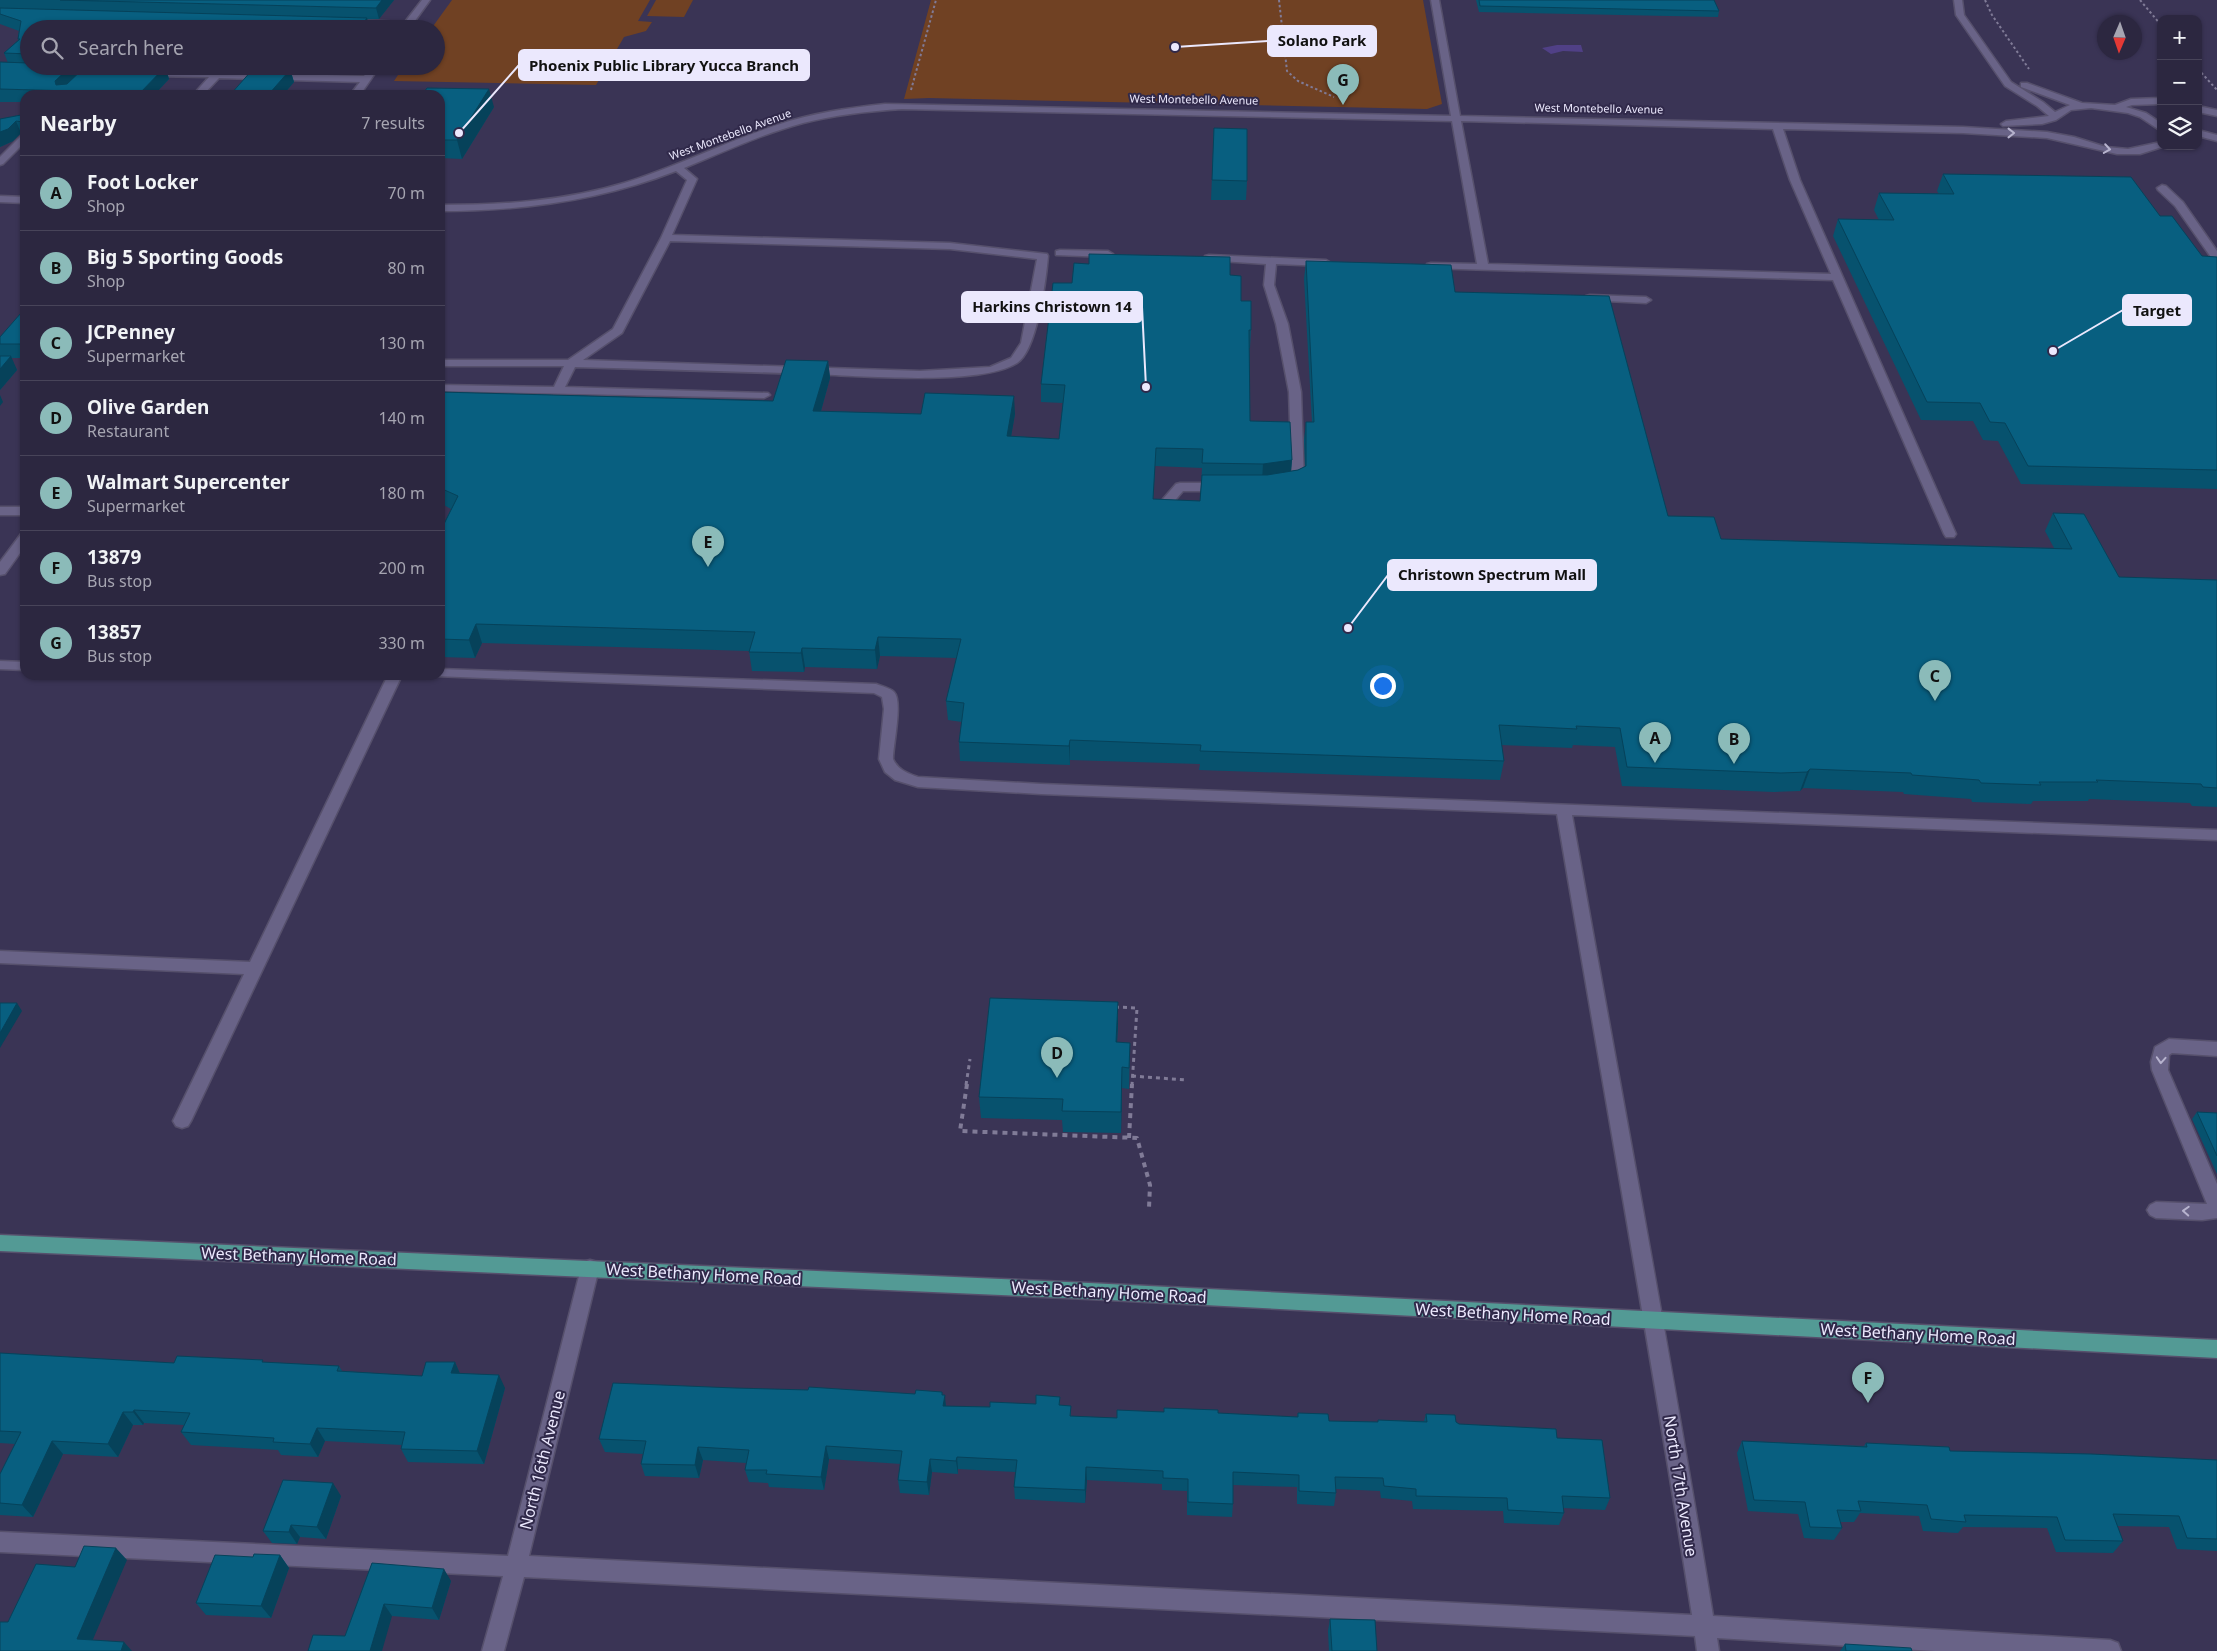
<!DOCTYPE html>
<html lang="en">
<head>
<meta charset="utf-8">
<style>
  body { margin:0; font-family:"Noto Sans",sans-serif; background:#342f47; color:#f1f3f6 }
  .controls { position:absolute; right:15px; top:15px; display:grid; overflow:hidden; border-radius:10px; box-shadow:0 1px 4px #0004 }
  .controls button { width:45px; height:45px; display:grid; place-items:center; padding:0; border:0; border-bottom:1px solid #484459; background:#2c2740; color:#f1f3f6; font:25px sans-serif }
  .compass { position:absolute; left:2097px; top:15px; width:45px; height:45px; border-radius:50%; background:#2c2740; box-shadow:0 1px 4px #0004; rotate:182deg }
  .you { position:absolute; left:1382px; top:685px; width:18px; height:18px; margin:-12px; border:4px solid #fff; border-radius:50%; background:#1a73e8; box-shadow:0 0 0 8px #1a73e833 }
  .badge { display:grid; place-items:center; width:32px; height:32px; border-radius:50%; background:#8bbbb9; color:#111; font-size:16px; font-weight:700 }
  .pin { position:absolute; translate:-50% -41px; filter:drop-shadow(0 1px 2px #0008) }
  .pin::after { content:''; position:absolute; top:26px; width:18px; height:15px; background:inherit; clip-path:polygon(0 0,100% 0,50% 100%) }
  .list { margin:0; padding:0; list-style:none }
  h2 { display:flex; justify-content:space-between; align-items:center; height:65px; margin:0; padding:0 20px; font-size:21px }
  h2 small { font-size:16px; font-weight:400; color:#a6a5b1 }
  .list li { display:grid; grid-template-columns:32px 1fr auto; gap:15px; align-items:center; box-sizing:border-box; height:75px; padding:0 20px; border-top:1px solid #484459 }
  .list b { display:block; font-size:19px; white-space:nowrap }
  .list p { margin:0; font-size:16px; white-space:nowrap; color:#a6a5b1 }
  .list em { font-size:16px; font-style:normal; color:#a6a5b1 }
  .icon { flex:none; width:28px; height:28px; fill:none; stroke:currentColor; stroke-width:2; stroke-linecap:round; stroke-linejoin:round }
  .map { position:relative; flex:none; width:2217px; height:1651px; overflow:hidden }
  .search { position:absolute; background:#2c2740; box-shadow:0 1px 4px #0004; left:20px; top:20px; width:425px; height:55px; display:flex; align-items:center; gap:12px; box-sizing:border-box; padding:0 18px; border-radius:28px; color:#a6a5b1; font-size:19px }
  .panel { position:absolute; background:#2c2740; box-shadow:0 1px 4px #0004; left:20px; top:90px; width:425px; height:590px; border-radius:15px }
  .map>svg:first-child { display:block }
</style>
</head>
<body>
<div class="map">
<svg width="2217" height="1651" viewBox="0 0 2217 1651">
  <rect width="100%" height="100%" fill="#3a3455"/>
  <path fill="#704123" d="M452 0H650L638 21 652 22 646 31 624 37 596 85 394 81 404 66H436V29H431Z
    M656 0H693L684 17 647 16Z
    M931 0H1423L1442 104 1427 109 929 98 904 99Z"/>
  <path fill="#504086" d="M1557 45H1581L1583 52 1563 51 1551 54 1542 48Z"/>
  <g fill="none" stroke-linecap="round" stroke-linejoin="round">
    <g stroke="#56506c" stroke-width="3">
      <path id="minor" d="M422 0H430L409 29 349 26 345 23 349 20 405 22Z
        M1431 0H1439L1460 116 1963 127 2047 132 2074 137 2106 147 2128 149 2161 142V146H2165L2140 154H2117L2047 138 1963 133 1783 129 1800 180 1956 534 1954 537H1946L1944 534 1833 280 1427 268V264L1431 263 1477 264 1452 121 902 109C869 111 835 115 803 123 762 134 723 152 684 168L697 179 672 235 950 243 1047 254 1048 256C1046 280 1037 351 1017 363 979 387 855 375 807 374 729 371 652 369 575 367L565 387 768 393 770 395 764 398 440 391V385L554 387 564 366H440V360H568L613 329 661 238 687 180 676 171C599 201 521 211 440 211V205C502 205 565 201 624 183 676 167 725 142 777 125 812 113 848 108 885 104L1451 116ZM1461 121 1773 129 1790 180 1831 274 1488 264ZM670 241 950 249 1037 259 1021 343 1011 358 990 367 920 371 583 360 622 333Z
        M1954 0H1962L1964 15 2011 82 2043 102 2055 112 2070 105 2021 87V83H2027L2082 103 2115 105 2131 99 2161 98V104L2132 105 2126 107 2146 113 2161 123V131L2140 117 2128 113 2091 108 2071 110 2056 120 2042 124 2003 126 2001 124 2006 121 2049 116 2037 106 2005 86 1956 15Z
        M371 66H380L360 95H350L360 82 219 78 203 95H193L209 77 146 76 141 73 146 70 364 76Z
        M2198 106 2217 110V116L2198 112Z
        M2198 130 2217 135V141L2198 136Z
        M25 134V142L3 164 0 165V157L22 135Z
        M2162 185 2166 186 2183 202 2217 251V261L2213 260 2175 206 2158 190 2157 188Z
        M0 196 25 197V203L0 202Z
        M1060 250 1108 251 1113 254 1108 257 1056 255V251Z
        M1209 255 1326 260 1331 263 1326 266 1276 264 1274 285 1288 324 1301 392 1304 483 1302 486 1290 488 1284 484 1292 480 1289 392 1276 324 1264 285 1266 264 1205 260V256Z
        M1590 295 1646 297 1651 300 1646 303 1586 300 1585 298 1586 296Z
        M1180 483H1220L1226 487 1220 491H1183L1171 505H1163L1161 502 1163 499 1176 484Z
        M0 507H25V515H0Z
        M25 533V546L5 574 0 575V562L21 534Z
        M0 661 25 662V670L0 669Z
        M440 669 876 684C881 686 890 688 894 692 903 701 893 745 893 759 898 770 907 773 918 777L1041 784 2217 830V840L1572 815C1619 1082 1670 1348 1713 1616L2110 1640 2118 1643 2121 1651H1935L1717 1638 1719 1651H1697L1695 1636 524 1577 504 1651H482L503 1576 0 1552V1532L508 1556 581 1268 583 1262 590 1260 597 1262 599 1268 529 1556 1692 1615C1650 1347 1602 1081 1557 814L1041 794 918 787 895 780 885 772 879 759 884 709 882 697 874 693 435 676 440 675Z
        M388 675H402L191 1121 188 1126 182 1128 176 1126 173 1121 244 974 0 963V951L250 962Z
        M2169 1039 2217 1042V1056L2172 1053 2169 1055 2168 1070 2217 1184V1218L2202 1220 2156 1218 2150 1215 2147 1210 2150 1205 2156 1202 2207 1204 2152 1070 2151 1062 2155 1047Z"/>
    </g>
    <g stroke="#56506c" stroke-width="3">
      <path id="major" d="M0 1235 1089 1283 2217 1340V1358L1089 1299 0 1251Z"/>
    </g>
    <path stroke="#807b97" stroke-width="2" stroke-dasharray="2.5 2.5" stroke-linecap="butt" d="M1279 0 1287 71 1298 81 1334 97
      M1985 0 1992 15 2029 69
      M2140 0 2161 25
      M2198 69 2217 90
      M911 90 936 0"/>
    <path stroke="#807b97" stroke-width="3" stroke-dasharray="4 4" stroke-linecap="butt" d="M1115 1007 1137 1008 1132 1085
      M1132 1076 1186 1080
      M966 1085 970 1059"/>
    <path stroke="#807b97" stroke-width="4" stroke-dasharray="5 5" stroke-linecap="butt" d="M967 1084 960 1131 1137 1138 1150 1185 1149 1208
      M1129 1138 1132 1084"/>
    <use href="#minor" fill="#696387" fill-rule="evenodd"/>
    <use href="#major" fill="#539a95" fill-rule="evenodd"/>
  </g>
  <path fill="#07526e" fill-rule="evenodd" d="M0 0H394L379 19 29 29V66H181L178 70 166 69 169 79 154 95H25V102H0V62L8 63 4 53 18 41V39L19 31 0 24ZM74 67H85L77 75Z
    M1476 0H1714L1719 11 1718 17 1479 12Z
    M263 66H307L301 73 291 72 294 82 283 95H230L264 69Z
    M440 95 494 107 462 159 440 158Z
    M21 115 25 125V134L21 133 13 141 0 147V119Z
    M1214 128 1247 181 1246 200H1211Z
    M1943 174 2160 216 2202 256 2217 257V489L2021 484 1998 441 1983 440 1973 421 1921 420 1833 236 1838 219 1879 220 1874 210 1879 193 1939 194 1937 191Z
    M1306 261 1455 292 1668 516 1721 539 2054 548 2045 531 2053 513 2119 577 2217 580V807L2192 806 2190 803 2089 799 2088 801H2033L2031 804 1972 802 1971 799 1904 794 1903 792 1803 788 1800 791 1774 792 1622 786 1615 747 1573 745 1572 748 1501 745 1504 761 1500 780 1199 770 1200 764 1070 760V765L960 761 959 742 962 722 948 720 946 701 957 658 880 656 877 669 805 667 804 672 752 671 749 651 482 643 475 658 440 657V532L451 509 440 503V392L773 401 828 361 830 378 821 411 921 414H1015L1011 436 1059 439 1063 403 1041 402V384L1072 283 1230 275 1241 301 1251 330 1250 348H1249L1250 421 1292 460 1291 471 1298 470 1305 467 1304 440 1306 422H1312L1304 279ZM1155 466 1202 468 1200 501 1153 499Z
    M25 313V358H11L17 370 0 390V337Z
    M1118 1023 1117 1042 1130 1043 1129 1089 1122 1088 1121 1133 1063 1132 1062 1120 981 1118 979 1097Z
    M2197 1112 2217 1113V1174L2192 1119Z
    M0 1353 174 1363 264 1362 339 1366 342 1371 422 1376 455 1362 460 1374 505 1388 484 1464 408 1462 401 1449 402 1445 325 1441 318 1457 281 1455 278 1450 191 1445 181 1432 184 1425 144 1423 143 1425H133L118 1457 63 1454 33 1517 0 1515V1503L15 1444 0 1443Z
    M735 1388 915 1394 942 1392 946 1406 990 1407 1036 1404 1060 1397V1405L1071 1406V1416L1117 1418 1164 1412 1297 1417 1298 1413 1329 1421 1378 1422V1420L1424 1421 1426 1414 1456 1422 1459 1424 1557 1438 1610 1498 1605 1510 1563 1508 1564 1513 1559 1525 1504 1523 1503 1511 1413 1509 1412 1501 1381 1498 1380 1491 1336 1489V1493L1334 1506 1297 1504V1487L1233 1485V1504L1232 1517 1187 1515V1491L1162 1490V1484L1087 1480 1085 1503 1015 1499 1014 1487 1015 1472 958 1469V1474L932 1472 929 1495 900 1493 898 1480 901 1464 829 1459 824 1490 769 1487 768 1483 749 1482 745 1470 746 1463 703 1460 699 1478 645 1476 641 1464 643 1454 605 1452 599 1439Z
    M1742 1441 1864 1446 1866 1443 1950 1451 2217 1460V1551L2177 1549 2169 1527 2117 1526 2123 1541 2113 1553 2056 1552 2047 1528 1963 1527 1958 1533 1923 1531 1919 1516 1860 1513 1854 1522H1840L1842 1528 1834 1540 1804 1538 1798 1514 1748 1511 1737 1453Z
    M341 1496 326 1539 300 1537 297 1544 272 1543 263 1531Z
    M280 1555 289 1568 271 1618 206 1615 196 1603 253 1557Z
    M372 1563 451 1581 439 1620 392 1616 345 1636Z
    M1330 1619 1377 1651H1329L1328 1631Z
    M1845 1644 1912 1651H1840Z"/>
  <path fill="#06425a" d="M382 0H394L379 19 376 8Z
    M367 18 370 29H359Z
    M71 66H73L77 77 59 91 55 81Z
    M299 66H307L301 73Z
    M165 67 169 79 154 95H141L140 93Z
    M290 70 294 82 283 95H268Z
    M489 89 494 107 462 159 457 140Z
    M16 121 21 133 13 141 0 147V132Z
    M11 356 17 370 0 390V369Z
    M828 361 830 378 816 429 813 411Z
    M0 395 3 402 0 406Z
    M1014 396 1015 414 1008 454 1007 436Z
    M1292 460 1290 478 1262 482 1263 464Z
    M476 624 482 643 475 658 469 640Z
    M878 637 880 656 877 669 875 650Z
    M802 648 805 667 804 672 801 653Z
    M1070 740V765L1069 746Z
    M1810 769 1803 788 1800 791 1807 772Z
    M1118 1002V1023L1116 1064V1042Z
    M17 1003 22 1011 0 1048V1033Z
    M1122 1067V1088L1121 1133V1112Z
    M455 1362 461 1376 451 1373Z
    M499 1375 505 1388 484 1464 477 1451Z
    M942 1392 944 1402 945 1395 946 1408 945 1419Z
    M134 1410 144 1423 143 1425 133 1412Z
    M123 1412 133 1425 118 1457 108 1444Z
    M317 1428 325 1441 318 1457 310 1444Z
    M52 1441 63 1454 33 1517 22 1505Z
    M826 1446 829 1459 824 1490 821 1477Z
    M698 1447 703 1460 699 1478 695 1465Z
    M957 1457 958 1469V1474L956 1461Z
    M930 1459 932 1472 929 1495 927 1482Z
    M1086 1467 1087 1480 1085 1503V1490Z
    M333 1483 341 1496 326 1539 317 1527Z
    M291 1525 300 1537 297 1544 289 1532Z
    M116 1548 127 1560 88 1651 77 1639Z
    M280 1555 289 1568 271 1618 261 1606Z
    M444 1569 451 1581 439 1620 432 1608Z
    M384 1604 392 1616 382 1651H370Z
    M124 1642 132 1651H121Z"/>
  <path fill="#085f80" stroke="#06425a" d="M60 0H382L376 8Z
    M1479 0H1714L1719 11 1480 6Z
    M0 8 367 18 359 29H29V54L4 53 20 39H18L21 21 0 14Z
    M0 62 29 63V66H71L55 81 56 85 67 84 86 66 165 67 140 93H121L120 95H71V91L0 89Z
    M253 69 290 70 268 95H230Z
    M427 88 489 89 457 140H440V95H422Z
    M21 115 23 122 16 121 8 129 0 132V119Z
    M1214 128 1247 129V181L1212 180Z
    M1943 174 2131 177 2160 216H2172L2202 256 2217 257V470L2028 466 2005 423 1990 422 1980 403 1927 402 1838 219 1894 220 1879 193 1954 194Z
    M1089 254 1230 257V275L1241 276V301H1251V330H1249L1250 421 1290 422 1292 460 1263 464 1202 463 1203 449 1156 448 1153 499 1200 501 1202 475H1267L1298 470 1306 466V422H1314L1306 261 1451 265 1455 292 1609 296 1668 516 1714 517 1721 539 2072 549 2053 513 2084 514 2119 577 2217 580V788L2203 787 2201 784 2096 780 2098 782H2039L2041 785 1981 783 1979 780 1912 775 1911 773 1810 769 1807 772 1781 773 1627 767 1620 728 1576 726 1577 729 1499 725 1504 761 1200 751 1201 745 1070 740 1069 746 959 742 964 703 946 701 961 639 878 637 875 650 802 648 801 653 749 652 755 632 476 624 469 640 440 639V532L458 496 440 488V392L773 401 786 360 828 361 813 411 921 414 925 393 1014 396 1007 436 1059 439 1065 385 1041 384 1053 283H1072L1074 263 1089 264Z
    M21 313H25V344H0V337Z
    M0 356H11L0 369Z
    M990 998 1118 1002 1116 1042 1130 1043 1129 1068 1122 1067 1121 1112 1062 1111 1063 1099 979 1097Z
    M0 1003H17L0 1033Z
    M2197 1112 2217 1113V1156Z
    M0 1353 174 1363 177 1356 263 1360 262 1362 339 1366 337 1371 422 1376 426 1362H455L451 1373 499 1375 477 1451 401 1449 405 1432 317 1428 310 1444 273 1442 274 1438 181 1432 190 1413 134 1410 133 1412H123L108 1444 52 1441 22 1505 0 1503V1474L21 1432 0 1431Z
    M613 1383 735 1388 808 1390 809 1387 915 1394 916 1390 942 1392V1395H945L943 1406 990 1407V1402L1036 1404V1395L1060 1397 1059 1405 1071 1406 1070 1416 1117 1418V1410L1164 1412V1408L1218 1410V1413L1298 1417V1413L1328 1414 1329 1421 1378 1422V1420L1427 1422 1426 1414 1455 1415 1456 1422 1459 1424 1556 1429 1557 1438 1602 1440 1610 1498 1562 1496 1564 1513 1508 1510 1507 1498 1416 1496V1489L1384 1486 1383 1478 1335 1477 1336 1493 1299 1491V1475L1233 1472V1504L1188 1502V1479L1163 1478V1471L1086 1467 1085 1490 1014 1487 1017 1460 957 1457 956 1461 930 1459 927 1482 898 1480 902 1451 826 1446 821 1477 766 1474 767 1470H745L749 1450 698 1447 695 1465 641 1464 646 1441 599 1439Z
    M1742 1441 1867 1447 1866 1443 1949 1447 1950 1451 2091 1454 2217 1460V1539L2187 1538 2179 1516 2113 1514 2123 1541 2065 1540 2057 1517 1964 1515 1966 1522 1931 1519 1927 1505 1858 1501 1861 1511 1837 1510 1842 1528 1810 1527 1805 1502 1754 1500Z
    M283 1480 333 1483 317 1527 291 1525 289 1532 263 1531Z
    M84 1546 116 1548 77 1639 124 1642 121 1651H0V1622H8L36 1564 75 1567Z
    M254 1554 280 1555 261 1606 196 1603 215 1555 253 1557Z
    M372 1563 444 1569 432 1608 384 1604 370 1651H308L313 1635 345 1636Z
    M1330 1619 1375 1620 1377 1651H1332Z
    M1845 1644 1911 1648 1912 1651H1846Z"/>
  <defs><path id="oneway-chevron" d="M-2-3.5L2.5 0L-2 3.5" fill="none" stroke-width="1.6" stroke-linecap="round" stroke-linejoin="round" transform="scale(1.25)"/></defs>
  <g stroke="#b7b3ce">
    <use href="#oneway-chevron" transform="translate(2011 133)"/>
    <use href="#oneway-chevron" transform="translate(2107 149) rotate(9)"/>
    <use href="#oneway-chevron" transform="translate(2161 1060) rotate(94)"/>
    <use href="#oneway-chevron" transform="translate(2186 1211) rotate(-177)"/>
  </g>
  <g text-anchor="middle" dominant-baseline="central" stroke-width="4" stroke-linejoin="round" paint-order="stroke">
    <g font-size="11" fill="#ebe8fd" stroke="#30294a">
      <text transform="translate(1194 99) rotate(1)">West Montebello Avenue</text>
      <text transform="translate(1599 108) rotate(1)">West Montebello Avenue</text>
      <text transform="translate(730 134) rotate(-20)">West Montebello Avenue</text>
    </g>
    <g font-size="16" fill="#ebe8fd" stroke="#30294a">
      <text transform="translate(299 1256) rotate(2)">West Bethany Home Road</text>
      <text transform="translate(704 1274) rotate(3)">West Bethany Home Road</text>
      <text transform="translate(1109 1292) rotate(3)">West Bethany Home Road</text>
      <text transform="translate(1513 1314) rotate(3)">West Bethany Home Road</text>
      <text transform="translate(1918 1334) rotate(3)">West Bethany Home Road</text>
      <text transform="translate(542 1460) rotate(-76)">North 16th Avenue</text>
      <text transform="translate(1681 1486) rotate(81)">North 17th Avenue</text>
    </g>
  </g>
  <path fill="none" stroke="#ebe8fd" stroke-width="2" d="M1175 47L1268 41M459 133L519 65M1146 387L1142 307M2053 351L2123 310M1348 628L1388 575"/>
  <g fill="#ebe8fd" stroke="#30294a" stroke-width="2">
    <circle cx="1175" cy="47" r="5"/>
    <circle cx="459" cy="133" r="5"/>
    <circle cx="1146" cy="387" r="5"/>
    <circle cx="2053" cy="351" r="5"/>
    <circle cx="1348" cy="628" r="5"/>
  </g>
  <g fill="#ebe8fd" stroke="#ebe8fd" stroke-width="2">
    <rect x="1268" y="26" width="108" height="30" rx="5"/>
    <rect x="519" y="50" width="290" height="30" rx="5"/>
    <rect x="962" y="292" width="180" height="30" rx="5"/>
    <rect x="2123" y="295" width="68" height="30" rx="5"/>
    <rect x="1388" y="560" width="208" height="30" rx="5"/>
  </g>
  <g font-size="15" text-anchor="middle" font-weight="bold" fill="#111">
    <text x="1322" y="46">Solano Park</text>
    <text x="664" y="71">Phoenix Public Library Yucca Branch</text>
    <text x="1052" y="312">Harkins Christown 14</text>
    <text x="2157" y="316">Target</text>
    <text x="1492" y="580">Christown Spectrum Mall</text>
  </g>
</svg>
<div class="controls">
<button>+</button>
<button>−</button>
<button><svg class="icon" aria-label="layers" viewBox="0 0 24 24"><path d="M12 4l9 5-9 5-9-5zM3 14l9 5 9-5"/></svg></button>
</div>
<svg class="compass" viewBox="-18 -18 36 36"><path d="M0-13l5 13h-10z" fill="#e53935"/><path d="M0 13l5-13h-10z" fill="#a6a5b1"/></svg>
<div class="you"></div>
<div class="pin badge" style="left:1655px;top:763px">A</div>
<div class="pin badge" style="left:1734px;top:764px">B</div>
<div class="pin badge" style="left:1935px;top:701px">C</div>
<div class="pin badge" style="left:1057px;top:1078px">D</div>
<div class="pin badge" style="left:708px;top:567px">E</div>
<div class="pin badge" style="left:1868px;top:1403px">F</div>
<div class="pin badge" style="left:1343px;top:105px">G</div>
<div class="search"><svg class="icon" aria-label="search" viewBox="0 0 24 24"><circle cx="10" cy="10" r="6"/><path d="M15 15l6 6"/></svg>Search here</div>
<section class="panel">
<h2>Nearby<small>7 results</small></h2>
<ul class="list">
<li><span class="badge">A</span><div><b>Foot Locker</b><p>Shop</p></div><em>70 m</em></li>
<li><span class="badge">B</span><div><b>Big 5 Sporting Goods</b><p>Shop</p></div><em>80 m</em></li>
<li><span class="badge">C</span><div><b>JCPenney</b><p>Supermarket</p></div><em>130 m</em></li>
<li><span class="badge">D</span><div><b>Olive Garden</b><p>Restaurant</p></div><em>140 m</em></li>
<li><span class="badge">E</span><div><b>Walmart Supercenter</b><p>Supermarket</p></div><em>180 m</em></li>
<li><span class="badge">F</span><div><b>13879</b><p>Bus stop</p></div><em>200 m</em></li>
<li><span class="badge">G</span><div><b>13857</b><p>Bus stop</p></div><em>330 m</em></li>
</ul>
</section>
</div>
</body>
</html>
